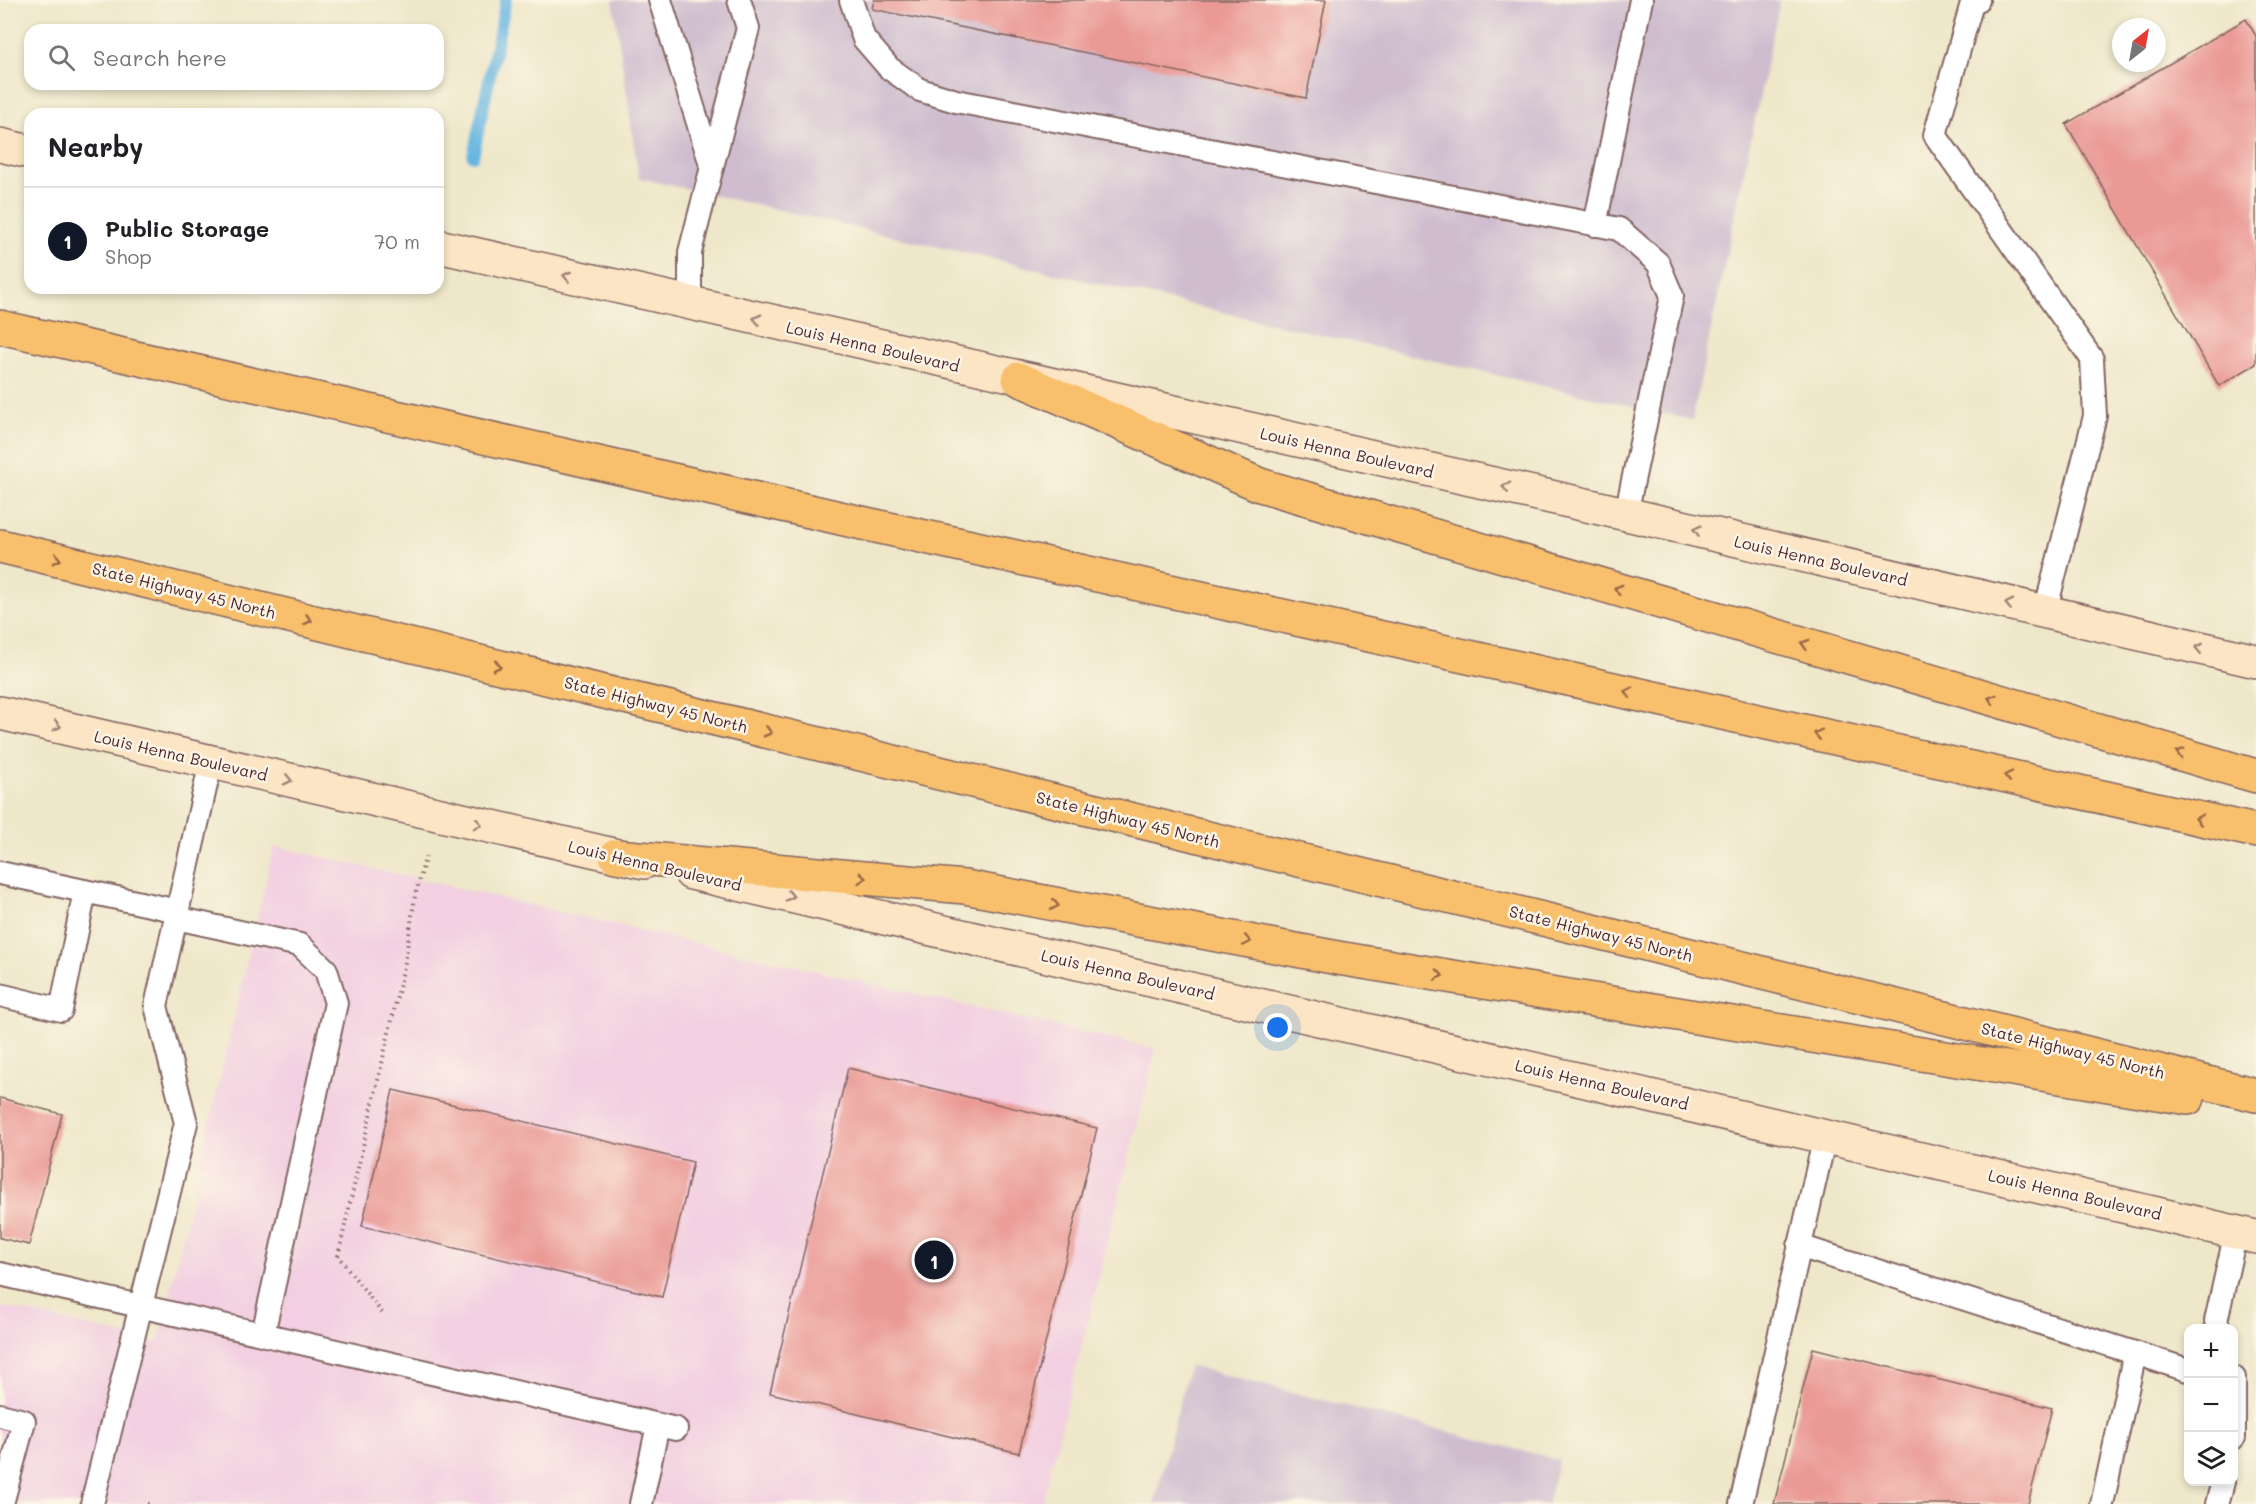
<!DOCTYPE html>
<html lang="en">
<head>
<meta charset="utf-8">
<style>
  body { margin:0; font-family:Mali,sans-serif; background:#f2f2f2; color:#202124 }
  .controls { position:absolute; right:18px; bottom:18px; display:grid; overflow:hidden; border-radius:12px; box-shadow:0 3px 9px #0003 }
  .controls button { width:54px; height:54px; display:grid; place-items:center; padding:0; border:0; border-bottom:2px solid #e0e0e0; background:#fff; color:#202124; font:30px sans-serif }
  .compass { position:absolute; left:2112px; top:18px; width:54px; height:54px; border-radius:50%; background:#fff; box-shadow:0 3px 9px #0003; rotate:31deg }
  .you { position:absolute; left:1278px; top:1028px; width:21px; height:21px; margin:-15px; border:4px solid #fff; border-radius:50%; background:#1a73e8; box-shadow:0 0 0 9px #1a73e833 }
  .badge { display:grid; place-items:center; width:39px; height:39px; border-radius:50%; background:#111827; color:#fff; font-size:20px; font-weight:700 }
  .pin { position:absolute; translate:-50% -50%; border:3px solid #fff; box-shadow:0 2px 6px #0006 }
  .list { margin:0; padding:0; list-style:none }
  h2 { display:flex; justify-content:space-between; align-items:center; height:78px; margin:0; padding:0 24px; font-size:26px }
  h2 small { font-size:20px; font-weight:400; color:#757577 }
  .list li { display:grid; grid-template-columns:39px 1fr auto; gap:18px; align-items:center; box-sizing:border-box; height:108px; padding:0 24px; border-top:2px solid #e0e0e0 }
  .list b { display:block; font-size:22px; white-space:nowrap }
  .list p { margin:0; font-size:20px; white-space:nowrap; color:#757577 }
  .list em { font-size:20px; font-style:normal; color:#757577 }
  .icon { flex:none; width:33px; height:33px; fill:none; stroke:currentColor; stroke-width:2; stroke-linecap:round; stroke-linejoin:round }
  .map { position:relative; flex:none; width:2256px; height:1504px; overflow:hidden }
  .search { position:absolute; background:#fff; box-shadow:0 3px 9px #0003; left:24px; top:24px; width:420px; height:66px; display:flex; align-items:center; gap:15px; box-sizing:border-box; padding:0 21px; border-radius:18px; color:#757577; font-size:22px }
  .panel { position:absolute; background:#fff; box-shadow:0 3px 9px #0003; left:24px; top:108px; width:420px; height:186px; border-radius:18px }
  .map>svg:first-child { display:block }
</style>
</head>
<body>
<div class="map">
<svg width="2256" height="1504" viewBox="0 0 2256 1504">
  <rect width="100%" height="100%" fill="#fcf5e5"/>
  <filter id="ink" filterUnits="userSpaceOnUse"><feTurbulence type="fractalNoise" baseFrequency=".0167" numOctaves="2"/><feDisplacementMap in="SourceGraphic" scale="12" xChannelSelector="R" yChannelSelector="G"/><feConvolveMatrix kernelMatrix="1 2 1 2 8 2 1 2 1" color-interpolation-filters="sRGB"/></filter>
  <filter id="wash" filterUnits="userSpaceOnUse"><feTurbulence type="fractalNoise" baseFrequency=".008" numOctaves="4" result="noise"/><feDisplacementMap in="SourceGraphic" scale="24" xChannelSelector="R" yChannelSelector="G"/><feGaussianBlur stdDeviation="1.35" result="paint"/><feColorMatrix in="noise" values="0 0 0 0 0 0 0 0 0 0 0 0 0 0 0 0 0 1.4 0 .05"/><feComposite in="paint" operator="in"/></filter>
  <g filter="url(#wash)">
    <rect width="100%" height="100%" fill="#eee7c9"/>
    <path fill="#f2cfe1" d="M274 846 1156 1049 1042 1504H0V1306L158 1343Z"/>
    <path fill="#cfbdcf" d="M613 0H1780L1692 420 639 178Z
      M1189 1366 1559 1460 1547 1504H1154Z"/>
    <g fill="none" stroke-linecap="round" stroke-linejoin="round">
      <path stroke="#66b6e1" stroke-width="12" d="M473 156 506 0"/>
    </g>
    <g id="blocks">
      <path fill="#ea9995" d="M874 0H1326L1306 98 872 9Z
        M2246 19 2256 36V364L2219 386 2066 124Z
        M848 1068 1097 1128 1019 1453 770 1393Z
        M393 1090 693 1162 662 1297 362 1226Z
        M0 1098 62 1114 29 1245 0 1238Z
        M1813 1348 2052 1408 2028 1504H1774Z"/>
    </g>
  </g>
  <g filter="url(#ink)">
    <use href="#blocks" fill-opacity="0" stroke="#836562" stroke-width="1.5"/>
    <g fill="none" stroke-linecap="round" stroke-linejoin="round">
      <g stroke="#836562" stroke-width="26">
        <path id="service" d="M660 0 712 168
          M851 0 864 39 889 68 920 90 956 101 1619 229 1658 263 1672 296 1626 514
          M1978 0 1972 3 1935 135 2092 359 2095 416 2045 612
          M1595 225 1641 0
          M690 304V252L748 28 739 0
          M0 873 178 911
          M176 918 300 945 326 970 336 1003 263 1334
          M0 995 61 1010 85 891
          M1799 1246 2188 1370
          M0 1274 676 1429
          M2219 1328 2216 1321 2236 1232
          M2234 1378V1437
          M0 1415 24 1421 2 1504
          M92 1504 186 1123 156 1006 211 762
          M641 1504 658 1425
          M1741 1504 1825 1136
          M2102 1504 2135 1353
          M2217 1504 2223 1482"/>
      </g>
      <g stroke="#836562" stroke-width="36">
        <path id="secondary" d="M0 145 30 152
          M438 246 1626 514 2256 661
          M0 713 644 862
          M691 873 2256 1237"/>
      </g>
      <g stroke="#836562" stroke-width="36">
        <path id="motorway" d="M0 327 862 523 2256 831
          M1019 379 1260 485 2256 776
          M0 546 1601 933 2256 1095
          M616 856 965 887 1338 958 2188 1098"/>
      </g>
      <path stroke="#836562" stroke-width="4" stroke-dasharray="1.5 4.5" stroke-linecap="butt" d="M382 1313 338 1256 405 962 415 896 426 855
        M147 1504H153"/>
      <use href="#service" stroke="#fff" stroke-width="22"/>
      <use href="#secondary" stroke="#fce5c4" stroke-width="33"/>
      <use href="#motorway" stroke="#f8bf6c" stroke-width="33"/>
    </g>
    <defs><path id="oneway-chevron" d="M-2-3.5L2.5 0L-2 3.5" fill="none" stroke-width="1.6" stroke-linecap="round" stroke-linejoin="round" transform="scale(1.5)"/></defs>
    <g stroke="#a38278">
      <use href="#oneway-chevron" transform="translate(567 276) rotate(-167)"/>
      <use href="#oneway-chevron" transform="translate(757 319) rotate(-167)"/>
      <use href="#oneway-chevron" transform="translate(1506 487) rotate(-167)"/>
      <use href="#oneway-chevron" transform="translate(1697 530) rotate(-167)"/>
      <use href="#oneway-chevron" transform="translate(2009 604) rotate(-167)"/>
      <use href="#oneway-chevron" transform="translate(2199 648) rotate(-167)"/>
      <use href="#oneway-chevron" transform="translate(57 726) rotate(13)"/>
      <use href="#oneway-chevron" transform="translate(288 780) rotate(13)"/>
      <use href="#oneway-chevron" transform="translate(478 824) rotate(13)"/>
      <use href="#oneway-chevron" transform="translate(790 896) rotate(13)"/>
    </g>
    <g stroke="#986748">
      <use href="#oneway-chevron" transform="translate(57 559) rotate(14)"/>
      <use href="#oneway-chevron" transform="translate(1618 589) rotate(-164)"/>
      <use href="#oneway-chevron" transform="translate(308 620) rotate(14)"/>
      <use href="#oneway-chevron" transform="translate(1805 644) rotate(-164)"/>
      <use href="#oneway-chevron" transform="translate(497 666) rotate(14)"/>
      <use href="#oneway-chevron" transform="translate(1628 692) rotate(-168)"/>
      <use href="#oneway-chevron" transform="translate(1992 699) rotate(-164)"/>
      <use href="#oneway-chevron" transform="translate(768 732) rotate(14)"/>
      <use href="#oneway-chevron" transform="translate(1818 734) rotate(-168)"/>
      <use href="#oneway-chevron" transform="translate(2180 753) rotate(-164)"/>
      <use href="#oneway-chevron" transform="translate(2008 776) rotate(-168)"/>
      <use href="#oneway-chevron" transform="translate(2199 819) rotate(-168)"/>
      <use href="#oneway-chevron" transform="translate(862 878) rotate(5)"/>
      <use href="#oneway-chevron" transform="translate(1055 905) rotate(11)"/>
      <use href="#oneway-chevron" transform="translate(1247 941) rotate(11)"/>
      <use href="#oneway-chevron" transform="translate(1439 975) rotate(9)"/>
    </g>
  </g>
  <g text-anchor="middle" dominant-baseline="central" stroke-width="5" stroke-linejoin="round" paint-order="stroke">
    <g font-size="16" fill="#4a1f2b" stroke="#fcf5e5">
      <text transform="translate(873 346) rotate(13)">Louis Henna Boulevard</text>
      <text transform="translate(1347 452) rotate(13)">Louis Henna Boulevard</text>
      <text transform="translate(1821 560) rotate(13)">Louis Henna Boulevard</text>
      <text transform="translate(184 590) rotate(14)">State Highway 45 North</text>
      <text transform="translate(656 704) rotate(14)">State Highway 45 North</text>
      <text transform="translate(181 755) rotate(13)">Louis Henna Boulevard</text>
      <text transform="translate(1128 819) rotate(14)">State Highway 45 North</text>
      <text transform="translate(655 865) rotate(13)">Louis Henna Boulevard</text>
      <text transform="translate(1601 933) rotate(14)">State Highway 45 North</text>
      <text transform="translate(1128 974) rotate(13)">Louis Henna Boulevard</text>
      <text transform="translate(2073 1050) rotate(14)">State Highway 45 North</text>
      <text transform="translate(1602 1084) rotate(13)">Louis Henna Boulevard</text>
      <text transform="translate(2075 1194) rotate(13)">Louis Henna Boulevard</text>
    </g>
  </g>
</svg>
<div class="controls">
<button>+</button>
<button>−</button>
<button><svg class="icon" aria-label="layers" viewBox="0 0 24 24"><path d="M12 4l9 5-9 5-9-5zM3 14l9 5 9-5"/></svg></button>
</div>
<svg class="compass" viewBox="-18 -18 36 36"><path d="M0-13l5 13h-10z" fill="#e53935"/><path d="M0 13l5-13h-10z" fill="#757577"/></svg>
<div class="you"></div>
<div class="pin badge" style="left:934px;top:1260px">1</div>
<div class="search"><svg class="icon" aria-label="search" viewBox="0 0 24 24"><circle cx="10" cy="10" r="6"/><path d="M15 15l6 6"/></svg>Search here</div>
<section class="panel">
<h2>Nearby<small></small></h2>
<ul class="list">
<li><span class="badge">1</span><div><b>Public Storage</b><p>Shop</p></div><em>70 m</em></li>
</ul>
</section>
</div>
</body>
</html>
